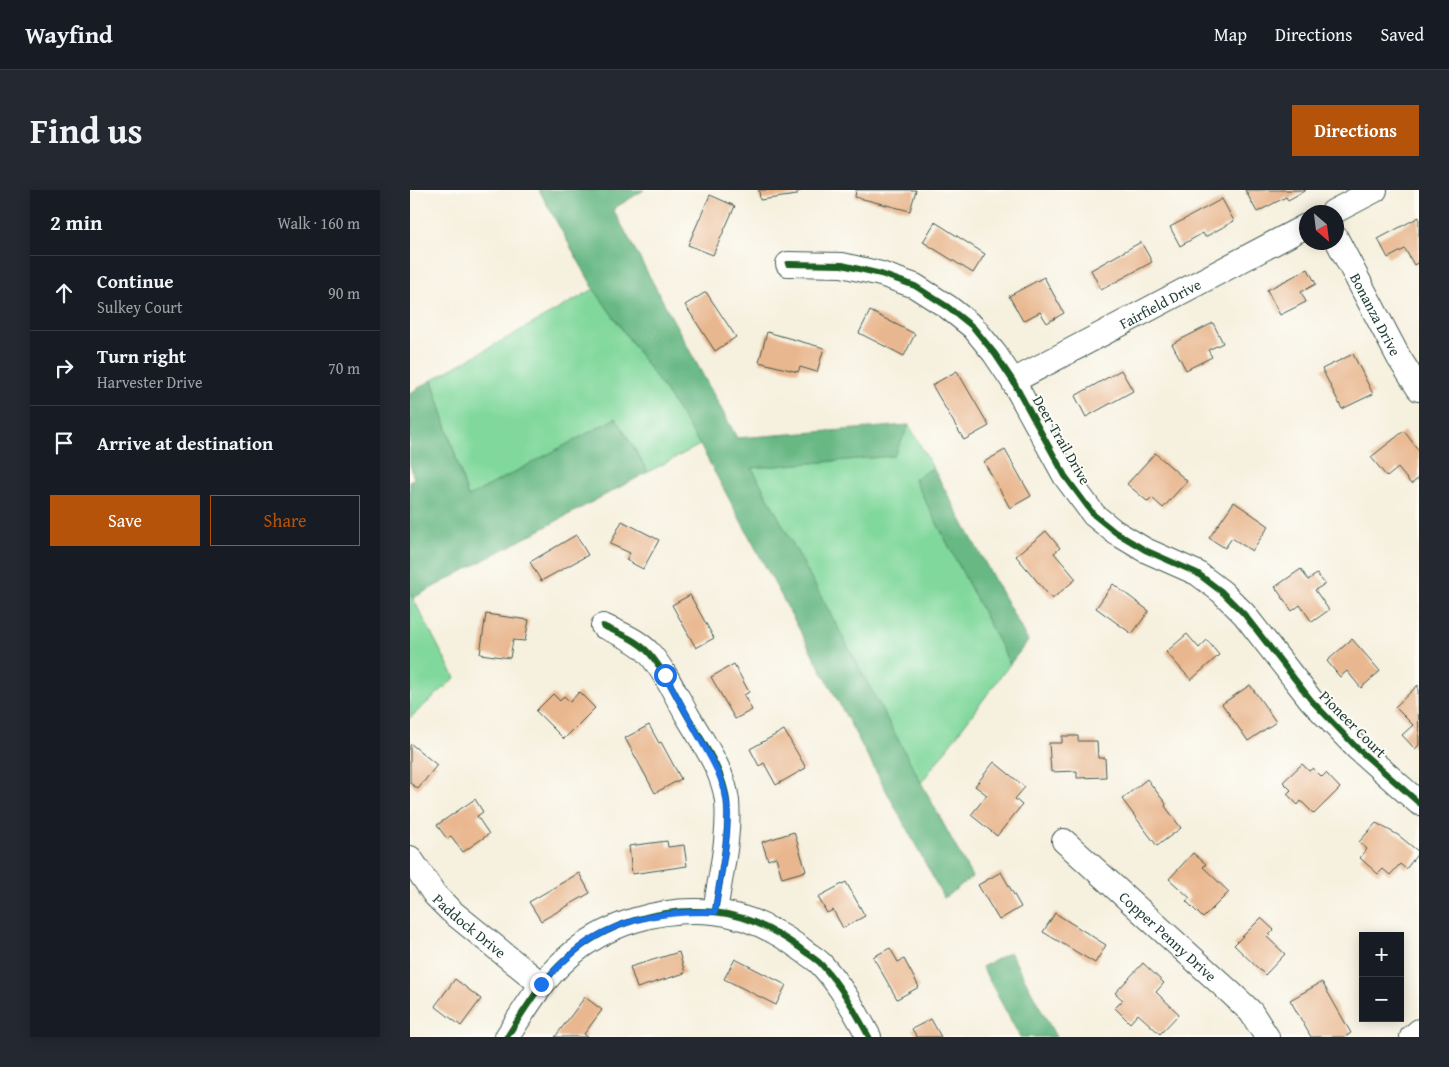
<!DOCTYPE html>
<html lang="en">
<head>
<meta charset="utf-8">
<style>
  body { margin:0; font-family:"Gentium Book Plus",serif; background:#242831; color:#f1f3f6 }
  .controls { position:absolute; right:15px; bottom:15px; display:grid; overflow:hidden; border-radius:0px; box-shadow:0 2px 12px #0003 }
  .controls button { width:45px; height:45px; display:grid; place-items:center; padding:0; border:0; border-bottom:1px solid #363941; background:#171b24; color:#f1f3f6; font:25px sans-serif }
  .compass { position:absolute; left:889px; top:15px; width:45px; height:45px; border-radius:50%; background:#171b24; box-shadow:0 2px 12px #0003; rotate:152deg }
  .stop { position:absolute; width:15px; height:15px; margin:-11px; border:4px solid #1a73e8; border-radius:50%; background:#fff }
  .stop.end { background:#1a73e8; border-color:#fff; box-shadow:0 1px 5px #0008 }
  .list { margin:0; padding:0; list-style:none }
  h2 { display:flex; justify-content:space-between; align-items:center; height:65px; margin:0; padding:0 20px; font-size:21px }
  h2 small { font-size:16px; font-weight:400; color:#9ea1a6 }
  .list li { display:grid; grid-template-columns:32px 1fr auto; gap:15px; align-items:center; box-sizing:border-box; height:75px; padding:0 20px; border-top:1px solid #363941 }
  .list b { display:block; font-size:19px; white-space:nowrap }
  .list p { margin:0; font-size:16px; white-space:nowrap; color:#9ea1a6 }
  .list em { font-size:16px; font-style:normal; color:#9ea1a6 }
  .actions { display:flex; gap:10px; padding:15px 20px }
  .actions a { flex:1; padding:11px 0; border:1px solid #b45309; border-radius:0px; text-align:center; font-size:18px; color:#b45309 }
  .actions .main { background:#b45309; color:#fff }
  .icon { flex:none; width:28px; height:28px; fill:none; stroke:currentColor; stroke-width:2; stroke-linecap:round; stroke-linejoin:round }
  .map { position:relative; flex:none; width:1009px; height:847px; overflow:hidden; border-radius:0px }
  header { display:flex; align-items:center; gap:30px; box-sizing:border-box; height:70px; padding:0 25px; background:#171b24; border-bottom:1px solid #363941 }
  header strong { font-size:24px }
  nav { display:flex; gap:28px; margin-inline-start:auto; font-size:18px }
  .intro { display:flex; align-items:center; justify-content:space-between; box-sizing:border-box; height:120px; padding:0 30px }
  h1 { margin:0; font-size:35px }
  .button { padding:12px 22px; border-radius:0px; background:#b45309; color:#fff; font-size:18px; font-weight:700 }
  main { display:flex; gap:30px; padding:0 30px }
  aside { flex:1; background:#171b24; border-radius:0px; box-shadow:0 2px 12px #0003 }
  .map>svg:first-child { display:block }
</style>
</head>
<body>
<header>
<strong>Wayfind</strong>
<nav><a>Map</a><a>Directions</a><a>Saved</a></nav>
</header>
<div class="intro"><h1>Find us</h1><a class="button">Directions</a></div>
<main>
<aside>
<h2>2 min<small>Walk · 160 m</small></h2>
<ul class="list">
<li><svg class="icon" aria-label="ahead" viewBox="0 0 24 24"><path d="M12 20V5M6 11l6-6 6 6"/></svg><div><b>Continue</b><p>Sulkey Court</p></div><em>90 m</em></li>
<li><svg class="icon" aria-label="right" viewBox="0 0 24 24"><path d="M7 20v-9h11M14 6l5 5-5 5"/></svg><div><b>Turn right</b><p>Harvester Drive</p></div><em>70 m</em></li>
<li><svg class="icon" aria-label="arrive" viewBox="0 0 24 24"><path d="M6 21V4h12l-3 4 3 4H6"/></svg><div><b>Arrive at destination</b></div></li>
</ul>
<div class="actions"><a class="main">Save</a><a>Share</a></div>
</aside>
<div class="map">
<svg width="1009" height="847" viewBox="0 0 1009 847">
  <rect width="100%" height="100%" fill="#fdfcf7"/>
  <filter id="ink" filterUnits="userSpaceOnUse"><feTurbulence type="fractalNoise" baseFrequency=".02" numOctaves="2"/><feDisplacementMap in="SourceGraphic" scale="10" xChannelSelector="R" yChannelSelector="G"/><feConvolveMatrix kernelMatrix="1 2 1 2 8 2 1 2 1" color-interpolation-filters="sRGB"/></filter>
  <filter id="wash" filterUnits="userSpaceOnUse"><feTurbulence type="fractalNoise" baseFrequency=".0096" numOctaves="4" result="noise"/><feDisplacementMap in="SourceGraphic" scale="20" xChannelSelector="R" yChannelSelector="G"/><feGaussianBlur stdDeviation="1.12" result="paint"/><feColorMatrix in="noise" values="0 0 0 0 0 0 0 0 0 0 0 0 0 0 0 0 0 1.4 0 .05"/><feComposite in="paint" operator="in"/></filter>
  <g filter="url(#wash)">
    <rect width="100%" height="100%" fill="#f6f0de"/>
    <path fill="#81d89c" stroke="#508a68" d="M184 99 256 202 290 255 238 282 206 228 58 307 22 190Z
      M499 235 523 278 504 289 600 474 511 593 342 278 483 266Z
      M0 403 45 488 0 528Z"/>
    <path fill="#68b884" stroke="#447a5c" d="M129 0H234L203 19 327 248 499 235 484 266 342 278 562 687 534 708 290 255 256 202 184 99Z
      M22 190 58 307 206 228 238 282 3 408 0 403V291L4 289 0 274V203Z
      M523 278 618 451 600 474 504 289Z
      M600 762 646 847H610L572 777Z"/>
    <g id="blocks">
      <path fill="#e9b78f" d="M349 0H391V1L387 2V5L350 10Z
        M446 0H506L500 21 445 7Z
        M835 0H896L878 10 876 7 847 22Z
        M300 5 325 16 303 65 278 55Z
        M812 9 824 31 795 47 793 43 770 56 760 37Z
        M1009 27V72L1004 75 995 59 978 68 968 49Z
        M525 32 575 64 563 83 513 52Z
        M731 52 742 72 691 100 681 80Z
        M898 79 906 94 891 102 896 112 870 125 857 100Z
        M634 87 654 123 637 133 630 122 613 131 599 106Z
        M296 102 326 147 305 161 275 115Z
        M460 121 505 144 494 166 449 143Z
        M803 133 813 153 798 160 802 167 776 180 762 154Z
        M357 142 414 158 407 182 390 177 388 182 349 172Z
        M943 164 963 204 932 219 912 179Z
        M711 180 723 201 676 227 665 206Z
        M547 181 579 236 554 250 522 195Z
        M994 241 1009 261V288L1001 294 988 278 977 287 961 267Z
        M595 260 621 306 600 318 574 272Z
        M745 263 777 291 753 318 742 308 738 312 717 294Z
        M824 312 859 336 842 361 822 348 815 358 799 348Z
        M212 331 249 350 233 379 216 370 220 363 200 354Z
        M636 341 650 358 644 363 666 389 642 409 606 366Z
        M166 345 178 365 131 391 120 372Z
        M891 379 898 390 907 384 915 394 905 400 919 420 902 432 890 415 882 421 865 397Z
        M703 394 739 421 722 444 686 418Z
        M280 405 304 448 286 458 262 415Z
        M76 424 119 430 115 451 103 450 100 468 70 464Z
        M777 444 789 458 797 450 809 465 781 490 756 462Z
        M942 449 970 481 951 498 937 481 930 487 917 471Z
        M324 474 339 502 334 505 342 520 325 529 301 487Z
        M840 495 866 532 838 551 812 514Z
        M1008 495 1009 555 1005 559 992 545 1003 535 985 517Z
        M169 502 185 518 154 549 126 521 143 504 150 511 154 506 160 512Z
        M239 535 249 553 251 552 271 589 245 603 215 548Z
        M374 540 396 578 366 595 354 573 349 576 340 559Z
        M652 546H668V551H687L688 568H695L696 587 667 588V581L641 582 639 553H652Z
        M1 554 27 575 8 599 0 593V556Z
        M584 572 615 597 605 609 612 615 587 646 561 625 577 605 565 596Z
        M892 574 899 581 903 578 912 587 916 583 930 598 904 624 891 611 888 615 877 604 881 600 873 592Z
        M737 589 756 614 755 616 771 638 747 656 712 609Z
        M65 609 73 622 67 626 79 644 53 662 41 646 37 649 27 635Z
        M966 633 988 645 1009 662 996 679 990 674 980 685 973 679 968 684 950 668 957 659 949 652Z
        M384 642 396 681 372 688 366 667 358 670 352 652Z
        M257 651 258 657 274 655 277 676 222 684 219 656Z
        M783 663 796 674 793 677 819 702 793 728 776 711 780 708 759 689Z
        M591 682 611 717 589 730 568 695Z
        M169 683 180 703 131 731 119 712Z
        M436 692 455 726 433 738 423 720 417 723 408 707Z
        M645 723 696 755 685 773 633 742Z
        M851 728 864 740 857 747 875 764 855 785 824 755Z
        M480 758 488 772 494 769 509 797 487 809 463 767Z
        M269 762 275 783 227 798 220 777Z
        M325 769 376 795 366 815 314 789Z
        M733 773 754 793 746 802 769 824 750 844 728 824 720 833 705 818 713 810 705 803Z
        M45 789 71 809 51 836 25 816Z
        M912 792 941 843 935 847H901L880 810Z
        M175 807 192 820 174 844 178 847H145Z
        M521 829 531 847H507L502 839Z"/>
    </g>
  </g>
  <g filter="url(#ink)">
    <use href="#blocks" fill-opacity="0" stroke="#3f584e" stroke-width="1"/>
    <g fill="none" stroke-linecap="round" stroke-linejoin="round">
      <g stroke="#3f584e" stroke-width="26">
        <g id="minor">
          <path d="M923 22 965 0"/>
          <path id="s1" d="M926 48 989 168 1009 199"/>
          <path d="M378 74 432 75 471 84 505 96 538 117 563 137 585 164 603 191 655 286 684 325 705 342 735 360 787 383 812 402 834 424 901 510 947 558 1009 613"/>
          <path id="s2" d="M603 191 896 36"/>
          <path d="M193 436C209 443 227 450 239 463 255 481 265 504 277 525 292 551 314 581 317 611 320 648 310 686 305 722"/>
          <path id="s3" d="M654 651 821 803 841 822 857 847"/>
          <path id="s4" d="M0 668 25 705 41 721 131 794"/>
          <path d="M97 847C115 819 131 791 156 769 195 733 251 717 304 722 335 725 365 740 390 758 397 764 405 768 411 774 431 796 445 821 459 847"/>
          <path d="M1002 847 1009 841"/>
        </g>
      </g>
      <use href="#minor" stroke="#fff" stroke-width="24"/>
      <g stroke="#fdfcf7" stroke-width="9">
        <path id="cycleway" d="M378 74 432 75 471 84 505 96 538 117 563 137 585 164 603 191 655 286 684 325 705 342 735 360 787 383 812 402 834 424 901 510 947 558 1009 613
          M193 436C209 443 227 450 239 463 255 481 265 504 277 525 292 551 314 581 317 611 320 648 310 686 305 722
          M97 847C115 819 131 791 156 769 195 733 251 717 304 722 335 725 365 740 390 758 397 764 405 768 411 774 431 796 445 821 459 847"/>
      </g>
      <use href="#cycleway" stroke="#1b5e20" stroke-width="6"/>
    </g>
  </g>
  <g fill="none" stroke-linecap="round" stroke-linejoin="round" filter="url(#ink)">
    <path stroke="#1a73e8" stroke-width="6" d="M131 794C146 779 161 762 180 750 218 726 261 721 305 722 309 690 322 638 316 608 312 585 299 565 288 545 277 525 266 505 255 485"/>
  </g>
  <g text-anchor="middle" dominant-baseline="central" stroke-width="4" stroke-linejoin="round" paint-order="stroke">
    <g font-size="15" fill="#1f3d34" stroke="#fdfcf7">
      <text stroke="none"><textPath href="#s2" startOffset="166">Fairfield Drive</textPath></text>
      <text stroke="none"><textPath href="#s1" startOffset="86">Bonanza Drive</textPath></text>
      <text transform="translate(652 250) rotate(60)">Deer Trail Drive</text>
      <text transform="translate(943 534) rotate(45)">Pioneer Court</text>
      <text stroke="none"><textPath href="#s4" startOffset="91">Paddock Drive</textPath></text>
      <text stroke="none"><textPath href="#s3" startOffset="141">Copper Penny Drive</textPath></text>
    </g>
  </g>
</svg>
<div class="controls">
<button>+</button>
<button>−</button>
</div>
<svg class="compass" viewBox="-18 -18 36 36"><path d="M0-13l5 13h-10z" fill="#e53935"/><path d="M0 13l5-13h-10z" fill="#9ea1a6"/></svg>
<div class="stop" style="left:255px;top:485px"></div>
<div class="stop end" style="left:131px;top:794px"></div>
</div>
</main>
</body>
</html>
